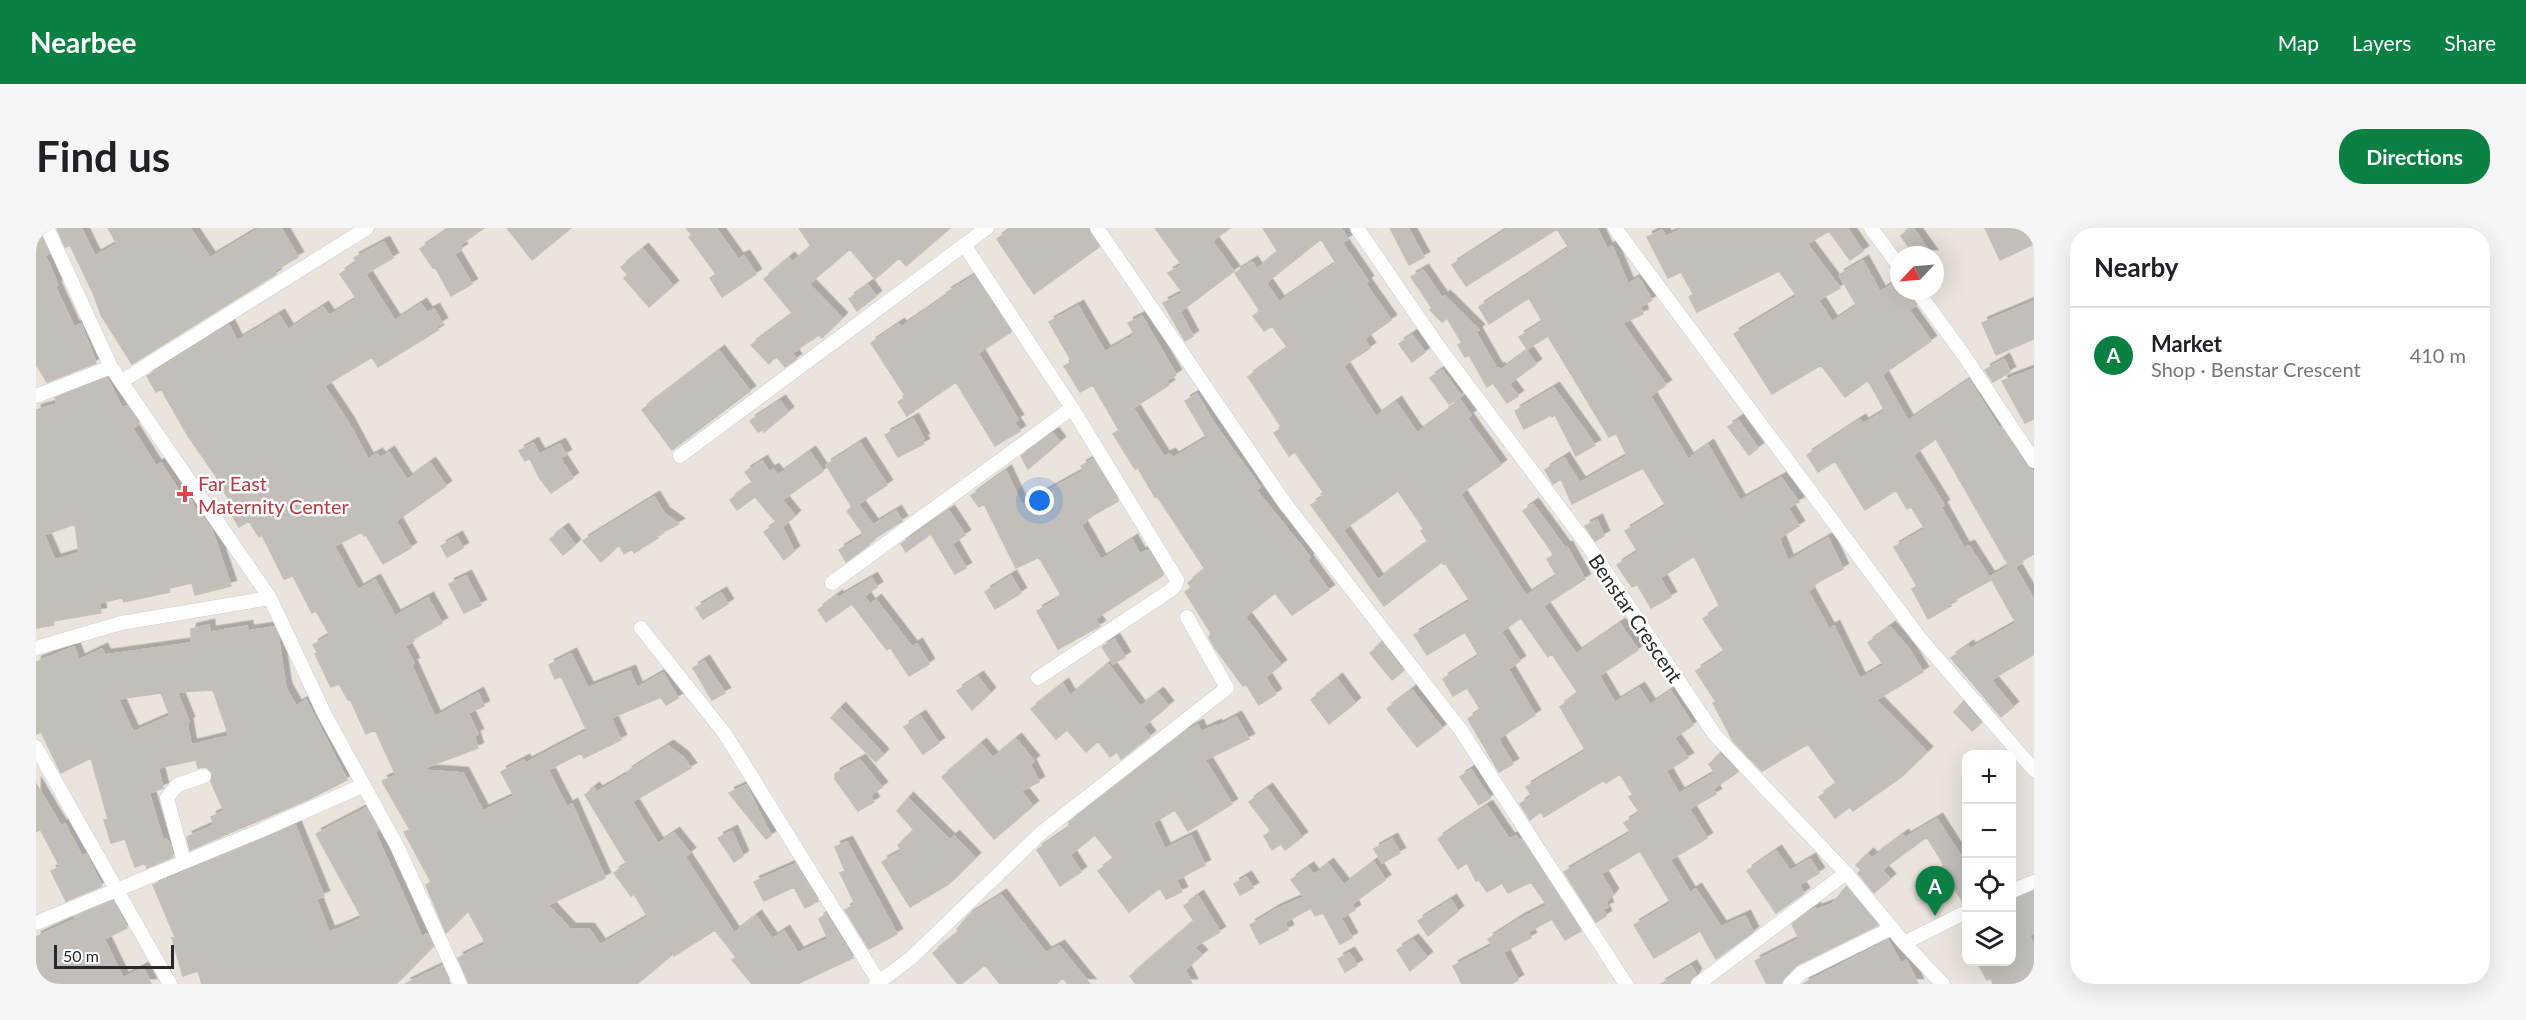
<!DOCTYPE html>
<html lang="en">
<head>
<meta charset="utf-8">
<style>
  body { margin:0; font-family:Lato,sans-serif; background:#f6f6f6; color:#202124 }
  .controls { position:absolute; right:18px; bottom:18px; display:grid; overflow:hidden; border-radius:12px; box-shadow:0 6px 24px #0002 }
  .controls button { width:54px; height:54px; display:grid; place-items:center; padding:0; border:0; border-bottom:2px solid #e0e0e0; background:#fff; color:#202124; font:30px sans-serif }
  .compass { position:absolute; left:1854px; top:18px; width:54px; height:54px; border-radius:50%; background:#fff; box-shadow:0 6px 24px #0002; rotate:244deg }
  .scale { position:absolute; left:18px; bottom:15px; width:120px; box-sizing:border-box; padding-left:6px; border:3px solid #292929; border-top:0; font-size:16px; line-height:21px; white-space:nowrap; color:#292929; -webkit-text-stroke:4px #fff; paint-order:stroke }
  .you { position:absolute; left:1004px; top:273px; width:21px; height:21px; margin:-15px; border:4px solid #fff; border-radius:50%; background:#1a73e8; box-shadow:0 0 0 9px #1a73e833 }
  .badge { display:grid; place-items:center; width:39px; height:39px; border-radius:50%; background:#0b8043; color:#fff; font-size:20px; font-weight:700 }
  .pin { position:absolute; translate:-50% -50px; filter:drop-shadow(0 2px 3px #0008) }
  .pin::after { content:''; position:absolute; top:32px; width:21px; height:18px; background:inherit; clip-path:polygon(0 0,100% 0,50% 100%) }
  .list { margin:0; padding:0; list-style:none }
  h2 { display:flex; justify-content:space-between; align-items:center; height:78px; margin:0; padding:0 24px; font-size:26px }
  h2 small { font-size:20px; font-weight:400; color:#757577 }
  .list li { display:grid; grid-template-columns:39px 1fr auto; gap:18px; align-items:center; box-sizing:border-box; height:96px; padding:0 24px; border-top:2px solid #e0e0e0 }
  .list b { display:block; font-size:22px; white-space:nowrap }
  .list p { margin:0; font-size:20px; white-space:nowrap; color:#757577 }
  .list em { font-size:20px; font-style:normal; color:#757577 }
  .icon { flex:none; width:33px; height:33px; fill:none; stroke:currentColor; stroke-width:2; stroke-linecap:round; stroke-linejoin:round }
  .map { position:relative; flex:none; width:1998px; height:756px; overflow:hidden; border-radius:24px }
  header { display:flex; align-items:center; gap:36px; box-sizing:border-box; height:84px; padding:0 30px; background:#0b8043; color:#fff }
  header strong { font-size:28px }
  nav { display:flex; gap:33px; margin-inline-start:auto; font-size:21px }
  .intro { display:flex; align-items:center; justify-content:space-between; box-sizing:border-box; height:144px; padding:0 36px }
  h1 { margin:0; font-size:42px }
  .button { padding:15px 27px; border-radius:24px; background:#0b8043; color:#fff; font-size:21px; font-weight:700 }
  main { display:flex; gap:36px; padding:0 36px }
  aside { flex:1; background:#fff; border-radius:24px; box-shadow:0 6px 24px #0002 }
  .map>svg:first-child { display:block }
</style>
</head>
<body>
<header>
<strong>Nearbee</strong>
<nav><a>Map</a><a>Layers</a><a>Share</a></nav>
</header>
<div class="intro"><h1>Find us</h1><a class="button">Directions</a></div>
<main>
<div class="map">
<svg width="1998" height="756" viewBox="0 0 1998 756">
  <defs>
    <filter id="shadow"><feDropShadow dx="5.5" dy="-5.5" stdDeviation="0" flood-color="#0004"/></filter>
  </defs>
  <rect width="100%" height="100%" fill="#eae4dd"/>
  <path fill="#c2beb9" stroke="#c5c0b7" stroke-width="1.5" fill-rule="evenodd" filter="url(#shadow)" d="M0 0H2L13 26 9 27 22 57 19 58 38 99 45 96 60 135 11 154 0 136Z
    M21 0H45L59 28 81 16 72 0H154L174 30 224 0H245L262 29 238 43 240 46 96 136 65 87 58 67 34 17 29 19Z
    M415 0H448L424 17 426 21 418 26 436 56 415 68 399 39 397 40 384 21Z
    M471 0H535L496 32Z
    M650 0H680L702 31 708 28 720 46 686 69 674 50 680 46 653 9 656 7Z
    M763 0H914L870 38 863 30 839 51 814 21 773 56 806 90 786 110 783 107 756 125 760 131 749 139 740 128 733 136 715 117 757 86 728 51 753 30 757 34 775 18Z
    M977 0H1052L1063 19 998 66 961 11Z
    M1119 0H1194L1176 13 1198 43 1144 84 1157 108 1149 113 1127 75 1147 65 1132 45 1146 37Z
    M1227 0H1305L1312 11 1306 15 1332 53 1329 55 1355 92 1328 111 1334 120 1307 138 1340 189 1360 174 1381 205 1415 181 1413 179 1424 172 1435 187 1431 190 1465 237 1424 266 1490 368 1521 348 1511 331 1518 327 1487 283 1497 276 1529 320 1531 319 1549 351 1507 378 1540 426 1584 396 1602 422 1563 448 1579 475 1603 460 1614 477 1635 463 1657 497 1638 510 1652 530 1630 543 1643 566 1679 545 1673 536 1684 526 1702 544 1677 561 1680 566 1653 581 1671 610 1634 632 1654 665 1660 661 1685 699 1709 688 1717 704 1680 731 1664 703 1618 730 1598 697 1635 675 1604 623 1565 646 1577 666 1570 674 1572 679 1567 681 1570 688 1560 694 1528 644 1595 605 1588 595 1604 585 1593 569 1597 567 1584 546 1570 555 1568 552 1508 589 1505 584 1494 592 1484 576 1496 568 1490 559 1550 523 1524 479 1542 465 1516 426 1512 429 1485 390 1465 404 1484 433 1472 441 1499 487 1462 511 1477 536 1463 544 1432 491 1445 482 1431 460 1417 468 1407 451 1443 428 1429 404 1391 427 1378 407 1434 373 1409 335 1407 336 1406 334 1348 378 1275 277 1287 269 1285 266 1287 264 1259 224 1253 228 1238 205 1246 200 1212 149 1252 120 1236 98 1228 103 1217 88 1224 83 1199 45 1216 34 1221 41 1242 24ZM1285 11 1300 35 1243 74 1230 55ZM1362 263 1388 301 1385 303 1392 314 1342 352 1307 302Z
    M1354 0H1372L1388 29 1373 37Z
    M1473 0H1561L1571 21 1576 18 1592 56 1603 50 1616 72 1604 79 1607 86 1586 95 1630 157 1614 168 1652 231 1672 217 1704 273 1745 250 1763 274 1752 280 1763 298 1743 310 1752 333 1792 310 1807 341 1778 356 1779 358 1772 363 1793 401 1798 398 1824 451 1848 437 1832 415 1854 399 1873 421 1887 444 1840 472 1891 524 1864 550 1817 583 1814 579 1799 590 1783 569 1801 556 1772 516 1726 543 1697 513 1677 475 1680 474 1660 443 1689 424 1667 391 1684 379 1658 328 1624 350 1635 369 1615 380 1601 356 1596 359 1581 337 1602 324 1589 303 1630 278 1607 240 1536 276 1525 251 1517 256 1509 242 1528 230 1544 255 1591 228 1580 205 1573 209 1512 108 1491 121 1483 109 1507 94 1493 70 1453 96 1443 79 1533 20 1521 1 1430 58 1416 37Z
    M1647 0H1811L1827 23 1814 32 1793 3 1771 16 1804 60 1782 72 1796 94 1821 78 1803 47 1827 33 1844 64 1863 52V63H1872L1880 77 1873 82 1895 113 1846 147 1872 193 1933 152 1963 200 1965 199 1990 238 1996 242 1998 245V326L1986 332 1987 334 1979 339 1998 372V426L1955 452 1977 479 1965 489 1915 430 1932 418 1934 421 1980 395 1954 349 1973 338 1900 211 1877 227 1908 277 1905 279 1928 320 1933 318 1955 352 1913 375 1915 378 1892 391 1876 361 1881 358 1858 319 1889 301 1875 279 1871 281 1860 262 1829 282 1799 233 1782 244 1771 227 1824 192 1827 196 1849 183 1834 156 1831 153 1809 169 1785 137 1736 166 1698 106 1761 68 1743 43 1661 84 1653 69 1657 66 1645 44 1632 50 1611 9 1626 2 1630 9Z
    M1875 0H1877L1896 27H1878L1865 8Z
    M1949 0H1998V16L1964 32Z
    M348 14 357 30 329 46 359 93 385 76 391 85 398 81 406 95 400 99 402 102 342 139 336 129 288 158 312 194 332 231 341 226 344 230 353 224 371 252 394 235 410 258 360 293 375 320 347 336 330 307 328 308 326 304 298 318 322 362 339 352 359 388 392 370 406 395 377 411 378 413 369 418 378 435 375 436 399 489 442 465 448 478 432 485 442 506 438 508 442 520 383 542 427 545 447 583 478 568 465 544 488 532 490 535 551 503 525 448 519 451 513 437 535 426 552 460 594 443 601 460 627 445 642 470 630 477 625 469 575 490 585 512 548 530 545 525 512 542 531 579 536 576 569 650 512 677 534 701H553L564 717 612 689 598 666 595 668 578 645 591 636 549 567 558 560 561 564 592 546 591 544 632 518 647 529 655 540 596 574 622 616 638 605 654 625 649 629 698 705 720 688 736 711 748 703 762 725 792 711 783 691 790 686 817 730 761 756H716L696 732 700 729 679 702 638 728 637 726 601 756H433L422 730 450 716 432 683 410 705 390 657 395 654 368 604 374 602 346 553 360 547 339 502 330 506 314 471 312 472 303 456 295 459 279 426 282 425 277 417 294 407 280 383 276 385 257 348 248 351 226 307 223 309 213 293 203 299 192 280 197 277 187 262 189 261 152 208 125 161 120 164 111 148 193 97 201 113 243 87 252 102 287 79 293 88 321 71 304 46 321 35 318 30Z
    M607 21 637 58 613 79 588 50 592 47 585 39Z
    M1387 42 1406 70 1409 68 1443 102 1440 104 1461 141 1463 140 1465 142 1491 123 1500 136 1473 156 1482 168 1471 175 1457 155 1451 159 1433 127 1429 129 1422 117 1426 115 1411 90 1406 94 1394 82 1396 80 1375 49Z
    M938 48 975 104 942 125 982 192 978 194 984 203 959 218 920 154 871 188 862 174 870 169 835 115 863 96 865 99 912 67 910 65Z
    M832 57 840 68 821 83 813 71Z
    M1998 73V111L1960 127 1946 95Z
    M1042 78 1069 124 1099 107 1092 95 1106 88 1140 147 1130 153 1133 157 1097 180 1128 229 1134 226 1137 230 1171 210 1149 173 1161 166 1179 197 1224 259 1220 262 1274 329 1271 332 1293 362 1256 387 1239 365 1209 389 1245 437 1229 449 1240 466 1223 477 1210 456 1207 458 1177 417 1173 410 1175 405 1149 364 1156 359 1152 355 1169 341 1121 268 1119 269 1102 240 1099 241 1077 206 1083 202 1057 157 1044 164 1028 138 1036 134 1013 94Z
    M1376 107 1389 124 1376 134 1363 116Z
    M683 123 714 163 636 222 606 182Z
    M1968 131 1974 144 1957 154 1949 142Z
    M1998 141V191L1989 195 1966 153Z
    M1406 142 1425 168 1413 176 1394 150Z
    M71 150 86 180 91 178 103 196 96 200 120 238 125 235 148 271 153 269 160 282H162L176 302 195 358 159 367 156 355 133 360 134 364 88 374 86 370 63 375 65 385 17 393 18 397 0 400V182L21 176 19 170ZM39 296 43 325 19 332 8 307Z
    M1518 160 1559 217 1540 228 1519 187 1516 189 1515 187 1488 201 1479 183Z
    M744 173 752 184 728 204 727 201 722 204 714 193Z
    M877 191 888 211 885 212 888 216 862 229 849 207Z
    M1702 192 1722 220 1713 227 1692 199Z
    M1017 205 1024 214 992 241 985 228Z
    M497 215 503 226 489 233 483 223Z
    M824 215 851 257 822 276 837 297 860 283 866 293 833 314 811 283 816 279 790 237Z
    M524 216 530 227 524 230 537 250 515 265 503 249 494 231Z
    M774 224 787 243 746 272 759 288 746 299 758 323 748 332 728 304 741 295 719 269 701 282 694 272 717 255 709 244 726 233 733 244 737 241 742 247Z
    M1057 231 1082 273 1049 292 1050 294 1045 297 1065 332 1096 312 1104 326 1112 322 1127 347 1059 391 1064 398 1022 421 1001 383 1021 372 1020 370 1025 367 1003 329 980 340 948 276 943 279 935 268 970 243 986 277 1048 243 1045 238Z
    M618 269 628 285 643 296 621 307 622 310 598 325 596 321 588 326 583 317 565 334 547 313Z
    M913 283 929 307 916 316 930 340 919 346 895 306 870 324 865 316Z
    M1561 292 1568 308 1559 313 1549 298Z
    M527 301 539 317 527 327 514 311Z
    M828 307 833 317 810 334 803 322Z
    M421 309 427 320 411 329 405 318Z
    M430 348 445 377 428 385 413 356Z
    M975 348 985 365 959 381 949 364Z
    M836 350 841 359 828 368 834 377 840 372 876 419 881 416 893 436 873 448 854 419 851 422 816 376 790 394 782 382 801 368 802 370Z
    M685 365 692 376 667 391 660 380Z
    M173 397 174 404 211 398 212 403 238 399 242 408 250 460 260 478 270 472 311 552 271 572 154 622 151 609 178 597 175 589 188 583 175 554 176 545 170 539 162 540 160 532 122 540 127 560 113 565 127 612 130 611 134 616 137 629 111 640 109 635 99 639 89 611 75 615 68 592 72 591 55 530 25 545 5 504 0 506V434L38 419 43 432 66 421 69 427 155 415V401ZM177 462 193 508 155 517 151 495 153 494 141 464ZM125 465 134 488 97 504 82 471Z
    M1078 411 1089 429 1077 436 1066 419Z
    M1346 415 1367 443 1356 452 1334 425Z
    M668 433 689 465 676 472 657 440Z
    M1072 436 1104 479 1122 465 1132 478 1107 499 1114 508 1085 531 1081 524 1074 529 1062 513 1050 524 1031 502 1020 511 995 481 1027 456 1034 468Z
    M942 449 954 465 936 482 921 463Z
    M1301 451 1319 475 1293 496 1275 472Z
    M1376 462 1406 500 1381 519 1351 481Z
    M1927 474 1945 495 1936 503 1918 484Z
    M804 480 847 526 840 534 795 490Z
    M884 488 903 515 887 526 868 499Z
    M1200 489 1213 511 1169 532 1196 576 1152 603 1139 582 1117 595 1129 621 1155 608 1169 637 1140 652 1146 664 1130 671 1124 660 1093 684 1062 643 1078 631 1059 607 1034 627 1045 644 1024 658 1001 622 1033 600V594L1150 503 1162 497 1165 504 1180 497 1181 499Z
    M980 511 998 533 994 536 1003 554 985 563 997 578 958 611 906 549 945 516 957 530Z
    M824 532 846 559 834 568 838 574 822 583 799 551V546Z
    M1435 542 1454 570 1443 577 1424 549Z
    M0 556 25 598 29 596 46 628 50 626 66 658 30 673 15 643 24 639 4 601 0 604Z
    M710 557 735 608 730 611 693 565Z
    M1231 561 1266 609 1249 622 1245 616 1236 622 1228 608 1235 603 1213 574Z
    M872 570 914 612 918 608 939 630 913 656 874 679 846 634 866 623 862 617 878 602 861 583Z
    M1451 578 1473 611 1480 608 1483 612 1485 611 1545 703 1529 712 1516 691 1492 704 1495 710 1467 724 1482 752 1475 756H1426L1417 738 1456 718 1452 711 1482 692 1511 677 1495 654 1472 665 1466 655 1451 664 1443 652 1440 653 1431 635 1422 641 1402 611Z
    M330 580 342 602 339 604 386 709 391 706 397 718 360 756H166L162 743 147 748 136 710 139 709 117 657 259 597 288 668 280 671 293 704 302 701 326 690 280 606Z
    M1901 591 1924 627 1930 623V675L1928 676 1905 639 1908 637 1891 609 1846 642 1854 651 1838 665 1822 645 1825 642 1820 637 1832 626 1836 630 1867 607 1869 610Z
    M696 603 707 628 698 634 682 610Z
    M1356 611 1364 625 1346 635 1338 621Z
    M811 614 861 706 833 721 809 682 819 676 804 645 809 643 799 619Z
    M1740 623 1754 643 1774 631 1783 645 1763 657 1768 665 1740 685 1711 643Z
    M1338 634 1349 652 1316 676 1319 682 1305 690 1316 710 1304 716 1287 685 1279 688 1275 680 1249 694 1252 702 1224 716 1214 697 1239 682 1268 669 1255 652 1272 640 1278 647 1292 636 1308 657Z
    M759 636 782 673 769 680 758 659 728 673 718 654Z
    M1210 649 1217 660 1204 667 1198 656Z
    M1810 659 1842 697 1761 737 1748 750 1745 756H1731L1719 733 1763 711 1756 696 1779 680 1780 682 1796 676Z
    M1998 664V705L1993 707 1998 717V756H1957L1955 750 1951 752 1941 734H1976V672Z
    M965 667 1010 725 1023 718 1054 756H1032L1027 750 1020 756H964L949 737 925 756H922L897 725 923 704 921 701 932 688Z
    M1162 668 1184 704 1158 719 1166 727 1149 742 1156 756H1100L1094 748 1158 693 1148 678Z
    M1415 672 1422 683 1392 708 1382 693Z
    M77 673 91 700 68 711 87 750 107 740 115 756H4L0 748V709L39 691 38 689Z
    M1377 712 1391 729 1374 743 1361 722Z
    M1852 712 1865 735 1870 732 1882 756H1767Z
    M1313 725 1321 737 1309 744 1302 731Z
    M406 738 414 756H369Z
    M1655 738 1660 746 1653 756H1625Z"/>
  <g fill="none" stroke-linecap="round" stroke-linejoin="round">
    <g stroke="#cbced9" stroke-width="15">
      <path id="minor" d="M11 0 75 139 234 370 289 487 361 618 424 756
        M1061 0 1248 274 1424 501 1590 756
        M1321 0 1402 118 1553 319 1679 507 1810 645 1868 715 1907 756
        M1579 0 1882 408 1998 542
        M1835 0 1863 38
        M929 18 1036 180 1141 352 1139 358 1135 362 1002 450
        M1881 63 1927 126 1998 233
        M86 153 331 0
        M0 168 75 139
        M644 228 951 0
        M796 355 1036 180
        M605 400 689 506 843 754
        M0 420 85 395 234 370
        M0 519 134 756
        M148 634 131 570 141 557 168 548
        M1976 663 1998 654
        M0 695 226 602 328 557
        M1868 715 1930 684
        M840 756 875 730 1005 605 1191 460 1151 389
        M1662 756 1810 645
        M1754 756 1765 745 1856 700"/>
    </g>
    <use href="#minor" stroke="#fff" stroke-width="14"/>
  </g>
  <path fill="#e0444e" stroke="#fff" stroke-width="2" d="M146 257h6v6h6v6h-6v6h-6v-6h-6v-6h6z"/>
  <g text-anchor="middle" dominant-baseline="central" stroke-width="5" stroke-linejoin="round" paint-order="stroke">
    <g font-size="20" fill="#be3a42" stroke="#fff" text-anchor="start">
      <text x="162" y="255">Far East<tspan x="162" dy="23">Maternity Center</tspan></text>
    </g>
    <g font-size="20" fill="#292929" stroke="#fff">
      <text transform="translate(1600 390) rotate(56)">Benstar Crescent</text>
    </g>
  </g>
</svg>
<div class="controls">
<button>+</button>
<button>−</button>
<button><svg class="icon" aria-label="locate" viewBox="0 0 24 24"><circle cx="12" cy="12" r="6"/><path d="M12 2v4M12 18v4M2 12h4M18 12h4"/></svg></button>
<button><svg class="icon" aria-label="layers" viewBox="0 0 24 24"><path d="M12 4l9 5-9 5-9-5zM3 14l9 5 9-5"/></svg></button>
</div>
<svg class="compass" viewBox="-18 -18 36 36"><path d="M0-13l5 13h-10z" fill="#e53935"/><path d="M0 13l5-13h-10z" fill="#757577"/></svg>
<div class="scale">50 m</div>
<div class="you"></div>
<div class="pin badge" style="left:1899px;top:688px">A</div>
</div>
<aside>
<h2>Nearby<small></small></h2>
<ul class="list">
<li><span class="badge">A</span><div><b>Market</b><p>Shop · Benstar Crescent</p></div><em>410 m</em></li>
</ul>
</aside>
</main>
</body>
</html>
